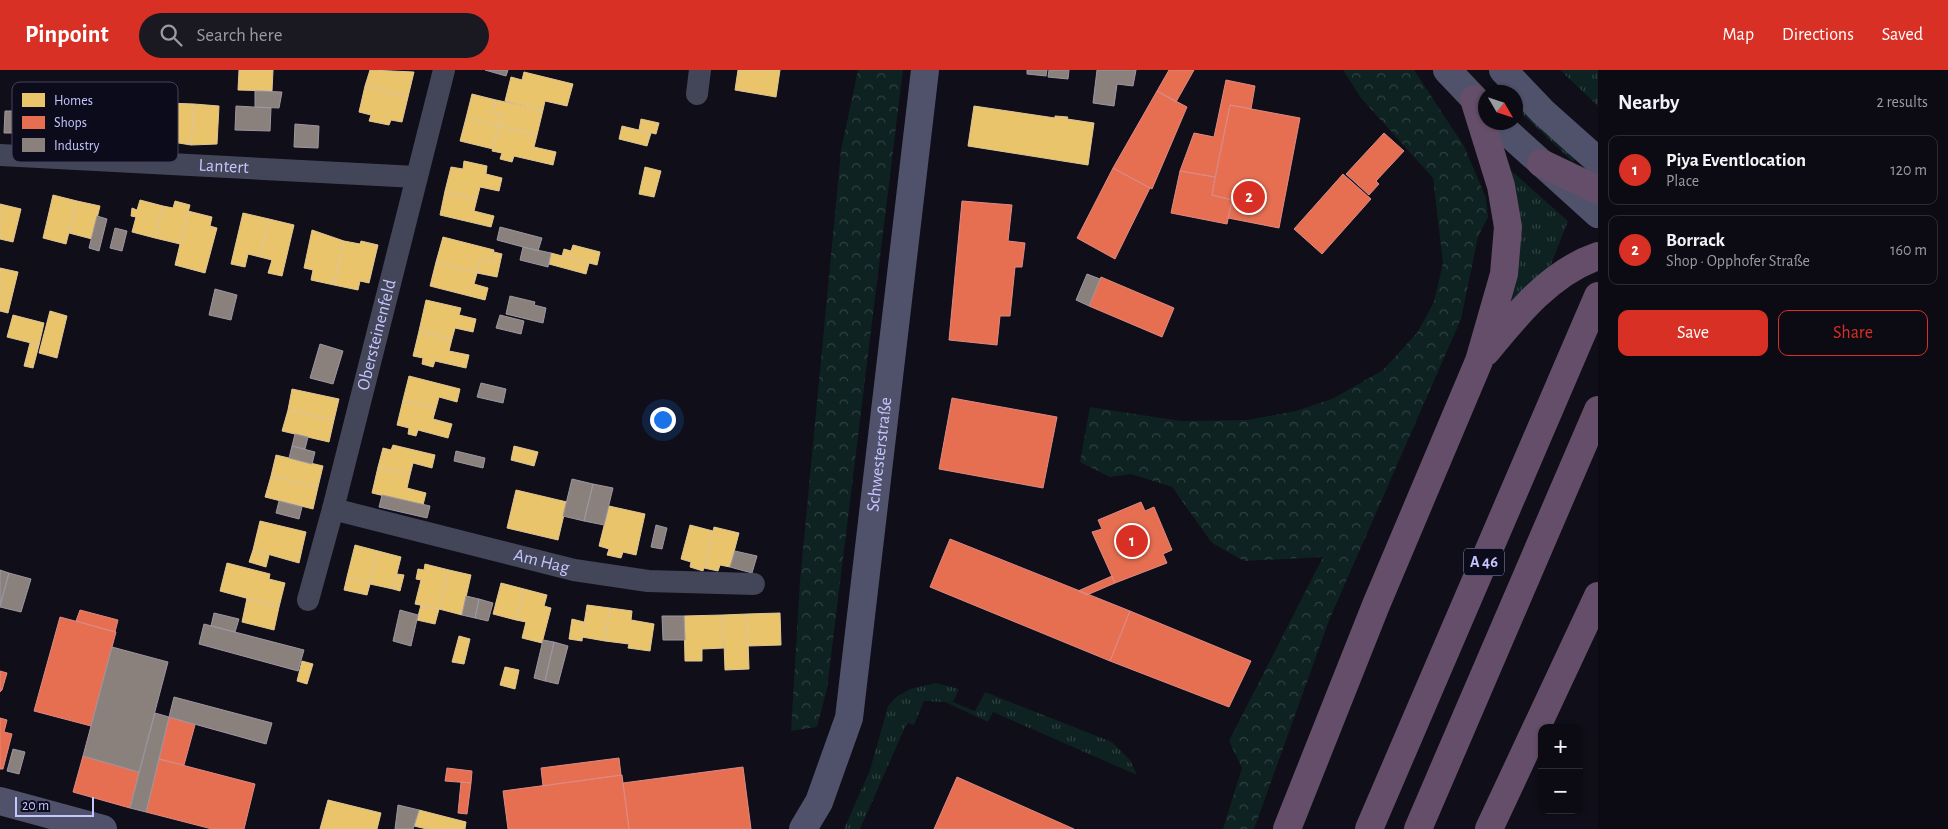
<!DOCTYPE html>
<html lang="en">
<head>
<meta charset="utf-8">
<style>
  body { margin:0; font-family:"Alegreya Sans",sans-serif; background:#1a1820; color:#f1f3f6 }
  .controls { position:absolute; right:15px; bottom:15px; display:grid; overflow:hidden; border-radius:10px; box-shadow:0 1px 4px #0004 }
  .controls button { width:45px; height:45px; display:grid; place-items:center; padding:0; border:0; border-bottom:1px solid #2c2b32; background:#0c0a12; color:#f1f3f6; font:25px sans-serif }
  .compass { position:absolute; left:1478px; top:15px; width:45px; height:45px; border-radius:50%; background:#0c0a12; box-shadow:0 1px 4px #0004; rotate:129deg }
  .scale { position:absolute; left:15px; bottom:12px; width:79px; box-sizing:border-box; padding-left:5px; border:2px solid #c6c6ff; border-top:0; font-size:14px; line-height:18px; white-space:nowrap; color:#c6c6ff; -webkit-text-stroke:4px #0c0b1b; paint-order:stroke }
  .you { position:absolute; left:662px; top:349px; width:18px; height:18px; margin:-12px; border:4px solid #fff; border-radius:50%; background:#1a73e8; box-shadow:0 0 0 8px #1a73e833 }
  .badge { display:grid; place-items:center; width:32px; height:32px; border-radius:50%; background:#d93025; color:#fff; font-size:16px; font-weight:700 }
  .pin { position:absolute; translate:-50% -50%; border:2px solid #fff; box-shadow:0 1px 5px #0006 }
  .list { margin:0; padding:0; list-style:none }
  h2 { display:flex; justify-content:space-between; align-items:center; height:65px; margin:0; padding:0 20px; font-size:21px }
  h2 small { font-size:16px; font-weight:400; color:#9a9a9f }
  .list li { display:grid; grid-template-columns:32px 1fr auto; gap:15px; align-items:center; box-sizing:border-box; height:70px; margin:0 10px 10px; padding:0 10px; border:1px solid #2c2b32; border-radius:10px }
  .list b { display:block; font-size:19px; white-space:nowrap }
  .list p { margin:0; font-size:16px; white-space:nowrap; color:#9a9a9f }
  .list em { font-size:16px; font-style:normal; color:#9a9a9f }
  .actions { display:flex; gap:10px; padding:15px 20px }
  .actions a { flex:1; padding:11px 0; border:1px solid #d93025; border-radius:10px; text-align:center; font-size:18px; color:#d93025 }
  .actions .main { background:#d93025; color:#fff }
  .icon { flex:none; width:28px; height:28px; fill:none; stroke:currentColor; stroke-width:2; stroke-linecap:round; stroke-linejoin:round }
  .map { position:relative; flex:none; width:1598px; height:759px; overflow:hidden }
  header { display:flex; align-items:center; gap:30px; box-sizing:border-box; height:70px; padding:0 25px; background:#d93025; color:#fff }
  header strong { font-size:24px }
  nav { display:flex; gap:28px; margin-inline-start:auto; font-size:18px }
  .search { width:350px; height:45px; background:#1a1820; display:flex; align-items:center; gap:12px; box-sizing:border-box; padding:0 18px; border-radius:28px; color:#9a9a9f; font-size:19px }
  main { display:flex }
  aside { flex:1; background:#0c0a12 }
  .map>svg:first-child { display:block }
</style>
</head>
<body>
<header>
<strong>Pinpoint</strong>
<div class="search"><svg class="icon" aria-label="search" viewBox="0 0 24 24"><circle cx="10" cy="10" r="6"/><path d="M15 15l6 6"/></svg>Search here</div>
<nav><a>Map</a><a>Directions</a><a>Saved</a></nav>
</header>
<main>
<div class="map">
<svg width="1598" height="759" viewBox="0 0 1598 759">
  <defs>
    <pattern id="grass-tufts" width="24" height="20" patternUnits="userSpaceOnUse" patternTransform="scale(1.25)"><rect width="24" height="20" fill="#0e2221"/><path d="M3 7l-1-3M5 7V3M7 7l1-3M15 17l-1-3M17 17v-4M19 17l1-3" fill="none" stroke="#304142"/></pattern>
    <pattern id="forest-crowns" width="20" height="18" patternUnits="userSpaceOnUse" patternTransform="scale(1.25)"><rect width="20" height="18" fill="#0e2221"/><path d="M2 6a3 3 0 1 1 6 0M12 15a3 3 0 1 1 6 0" fill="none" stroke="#304142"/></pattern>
  </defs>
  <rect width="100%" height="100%" fill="#100e18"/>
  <path fill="url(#grass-tufts)" d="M1560 0H1598V36Z
    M1516 25 1576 88 1573 92 1516 38Z
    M1505 95 1568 151 1550 197 1535 208 1506 244Z
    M936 613 959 619 953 632 975 641 985 622 1112 672 1130 690 1137 705 993 642 988 652 945 632 924 631 914 655 907 653 860 759H844L870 700 888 636 896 627 910 619Z"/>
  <path fill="url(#forest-crowns)" d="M858 0H903L827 619 817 657 791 661 800 511 841 80Z
    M1343 0H1414L1464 76 1486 128 1488 147 1478 167 1461 249 1330 548 1254 759H1223L1242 698 1229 671 1323 487 1244 491 1212 473 1172 417 1131 404 1110 407 1080 392 1090 337 1181 351 1247 350 1296 341 1334 328 1383 300 1417 263 1434 232 1443 193 1433 108 1361 28Z"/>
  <path fill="#e9c46a" stroke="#dec597" d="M239 0H273L272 21 238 20Z
    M370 0 414 2 408 27 365 16Z
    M738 0H780L776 27 735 20Z
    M524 2 573 14 567 36 545 31 543 40 505 31 511 7 522 10Z
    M365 16 408 27 402 52 391 50 389 55 369 51 371 45 359 42Z
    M472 24 496 30 493 42 501 44 499 56 466 48Z
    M496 30 543 40 537 65 499 56 501 44 493 42Z
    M168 33 194 34 191 75 166 71Z
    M194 34 219 36 217 74 191 75Z
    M974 36 1055 48V46L1068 47 1067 49 1094 53 1088 95 968 76Z
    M466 48 499 56 493 79 460 71Z
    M641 49 659 53 656 64 639 60Z
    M499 56 537 65 534 77 556 82 553 95 514 86 512 92 500 89 502 83 492 81Z
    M622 56 651 63 647 76 619 69Z
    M464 91 487 96 486 104 502 108 499 121 480 117 477 129 445 121 451 97 463 99Z
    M645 97 661 101 654 127 639 124Z
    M445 121 477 129 474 141 494 146 491 157 440 145Z
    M53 125 77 131 66 174 43 168Z
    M140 130 163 136 155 168 132 162 136 147 131 146 132 138 137 140Z
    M77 131 100 136 92 169 69 163Z
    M175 131 190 135 180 174 155 168 163 136 173 138Z
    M0 134 21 139 13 172 0 169Z
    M188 141 212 147 210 156 217 158 205 203 175 195Z
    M243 143 269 149 260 187 248 184 245 197 231 194Z
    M269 149 294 155 282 206 268 203 272 190 260 187Z
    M312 160 344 171 334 215 311 210 313 200 304 198Z
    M443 167 494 180 490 192 480 189 477 203 436 192Z
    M344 171 360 174 361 171 378 175 369 213 360 211 358 220 334 215Z
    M573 175 600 182 597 195 562 186 564 179 571 181Z
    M494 182 502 184 497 207 477 203 480 189 490 192Z
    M551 183 589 193 586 204 549 194Z
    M436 192 477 203 474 214 488 218 485 230 430 216Z
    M0 198 18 202 8 243 0 241Z
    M426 230 461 238 459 245 476 249 473 262 455 258 452 269 419 261Z
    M50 241 67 246 57 288 39 283Z
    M13 245 44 253 39 275 7 267Z
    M419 261 452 269 449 281 469 285 466 298 435 291 433 297 422 294 423 288 413 286Z
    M30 273 39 275 33 298 24 296Z
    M409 306 460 319 457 332 439 327 436 338 403 330Z
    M292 319 339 329 334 350 288 340Z
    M403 330 436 338 433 349 452 354 448 368 418 360 416 366 408 364 409 358 397 355Z
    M288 340 334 350 329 372 282 361Z
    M393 375 435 385 432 398 413 393 410 405 378 397 383 378 391 380Z
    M514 376 538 382 534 396 511 390Z
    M276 385 323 396 318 417 271 406Z
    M378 397 410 405 407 418 426 423 423 435 372 423Z
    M271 406 318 417 313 439 265 427Z
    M516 420 567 432 558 470 507 458Z
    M609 436 645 444 636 485 623 482 621 488 607 485 609 479 599 476Z
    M260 451 306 462 299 493 253 480Z
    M690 455 713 461 703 501 690 497 691 492 681 489Z
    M714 457 739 463 730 497 720 495 718 501 704 498Z
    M355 475 378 481 370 514 347 507Z
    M253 480 269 485 266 497 249 492Z
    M378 481 401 487 393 519 370 514Z
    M227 493 270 504 269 509 285 513 279 537 220 521Z
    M425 494 449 500 439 539 415 534 421 510 416 509 418 499 424 500Z
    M449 500 471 505 462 545 439 539Z
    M397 504 404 505 400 521 393 519Z
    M347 507 370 514 367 525 344 520Z
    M501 513 524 519 516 550 493 544Z
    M524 519 547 525 544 536 551 538 542 573 522 568 526 552 516 550Z
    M247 528 279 537 274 560 242 552Z
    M421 535 439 539 435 554 417 550Z
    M587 535 610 538 605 571 582 567Z
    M610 538 632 541 631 550 654 554 650 581 628 578 629 574 605 571Z
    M780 543 781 575 748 576 747 544Z
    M747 544 749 599 725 600 723 545Z
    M723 545 724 578 702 579V591H685L684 546Z
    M572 549 584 552 582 571 569 569Z
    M459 566 470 569 464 594 452 592Z
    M302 591 313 594 307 614 297 611Z
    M505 597 519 600 515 619 500 615Z
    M328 730 381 743 377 759H320Z
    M419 740 466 752 465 759H427L414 756Z"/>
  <path fill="#e76f51" stroke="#dd8985" d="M1169 0H1194L1176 32 1157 21Z
    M1226 10 1255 16 1251 39 1230 35 1215 107 1180 101 1194 63 1214 67Z
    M1157 21 1187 37 1152 119 1113 98Z
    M1230 35 1300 48 1279 158 1228 148 1232 130 1212 125Z
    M1384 63 1404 81 1376 111 1379 114 1369 125 1346 104Z
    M1113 98 1150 118 1115 189 1077 168Z
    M1180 101 1215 107 1212 125 1232 130 1227 154 1171 143Z
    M1343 104 1371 129 1322 184 1294 159Z
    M962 131 1012 135 1008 171 1025 173 1022 197H1015L1010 246H1000L997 275 949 270Z
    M1101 207 1174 238 1162 267 1089 236Z
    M952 328 1057 347 1043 418 939 399Z
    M1141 432 1145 441 1154 437 1172 480 1163 484 1167 493 1115 513 1092 462 1102 459 1098 450Z
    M950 469 1130 541 1110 591 930 517Z
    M1112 506 1115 513 1087 525 1078 521Z
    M80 540 118 550 115 562 76 551Z
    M1130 541 1251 591 1229 637 1110 591Z
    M60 547 116 562 91 656 34 641Z
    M0 601 7 603 2 620 0 622Z
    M169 647 195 655 184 695 159 689Z
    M0 648 7 650 4 662 12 664 3 699H0Z
    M83 686 139 702 130 738 73 722Z
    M619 688 621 705 543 716 541 698Z
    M159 689 255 714 244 759H212L146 742Z
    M743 697 751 759H629L623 713Z
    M447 698 472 701 471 713 445 711Z
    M622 705 629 759H508L503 721Z
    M957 707 1074 759H934Z
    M461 712 471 713 467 744 458 743Z"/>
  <path fill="#8a817c" stroke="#9c96a3" d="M485 0H508L506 6Z
    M1027 0H1047L1046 6 1027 4Z
    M1049 0H1069L1068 9 1048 7Z
    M1097 0H1136L1133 16 1117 14 1114 36 1093 33Z
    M255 21 282 22 279 38 255 37Z
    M236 36 271 38 270 61 235 60Z
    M5 41H17L16 63H4Z
    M295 54 319 56 318 78 294 77Z
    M97 146 107 149 99 181 89 178Z
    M500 157 542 168 538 181 497 170Z
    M115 158 127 161 122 181 110 178Z
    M523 177 551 183 548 197 520 190Z
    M1087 204 1100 209 1089 236 1076 230Z
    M215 219 237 225 231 250 209 245Z
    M510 226 535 232 534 235 546 238 543 253 506 244Z
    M500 245 524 251 521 264 496 258Z
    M320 274 343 281 333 314 310 308Z
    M481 313 506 319 503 333 477 327Z
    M295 364 308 367 305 379 292 376Z
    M292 376 315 382 312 394 289 388Z
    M456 381 485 388 483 398 454 391Z
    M572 409 593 414 584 451 563 446Z
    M593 414 613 418 604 455 584 451Z
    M382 425 430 436 427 448 379 437Z
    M279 431 302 437 299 449 276 443Z
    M656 455 667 458 662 479 651 477Z
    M735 481 757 486 752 503 730 497Z
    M0 500 9 503 0 535Z
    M9 503 31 509 21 542 0 537Z
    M466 526 479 529 475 548 462 545Z
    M479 529 493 533 488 551 475 548Z
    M400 540 418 545 411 576 393 571Z
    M214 543 239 549 235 562 211 556Z
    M662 546H684L685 570H663Z
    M204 554 304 580 298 601 199 574Z
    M543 570 554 572 545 611 534 608Z
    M554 572 568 576 558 614 545 611Z
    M112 577 168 592 139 702 83 686Z
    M174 627 272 653 266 674 169 647Z
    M155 643 169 647 146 742 130 738Z
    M13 679 25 682 19 704 7 701Z
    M398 735 419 740 413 759H395Z"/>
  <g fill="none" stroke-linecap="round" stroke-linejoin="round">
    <g stroke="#434559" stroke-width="22">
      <path d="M697 24 700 0"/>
      <path id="s1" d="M0 85 416 107"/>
      <path id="s2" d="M333 439 574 500 648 511 754 514"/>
      <path id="s3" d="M308 530 333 439 444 0"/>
    </g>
    <g stroke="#50526c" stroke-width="28">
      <path d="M1447 0 1486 41"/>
      <path d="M1503 0 1543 42 1598 91"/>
      <path d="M1496 52 1598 144"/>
      <path d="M0 731 103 759"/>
      <path id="s4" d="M803 759 819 732 849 648 925 0"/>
    </g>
    <path stroke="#644e69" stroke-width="28" d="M1541 93 1598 120
      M1486 282C1517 244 1551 202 1598 186
      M1287 759 1376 535 1479 291 1504 204 1508 157 1501 116 1474 29
      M1369 759 1598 226
      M1418 759 1598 340
      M1489 759 1598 526"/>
  </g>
  <g text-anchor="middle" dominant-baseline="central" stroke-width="5" stroke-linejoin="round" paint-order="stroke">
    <rect fill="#0c0b1b" stroke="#8e8ebb" stroke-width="1" x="1464" y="478.5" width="40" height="27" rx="4"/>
    <g font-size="16" font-weight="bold" fill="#c6c6ff">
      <text x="1484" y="492">A 46</text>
    </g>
    <g font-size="18" fill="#c6c6ff" stroke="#0c0b1b">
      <text stroke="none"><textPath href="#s1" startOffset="224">Lantert</textPath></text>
      <text stroke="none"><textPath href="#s3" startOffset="274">Obersteinenfeld</textPath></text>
      <text stroke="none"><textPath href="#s4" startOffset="386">Schwesterstraße</textPath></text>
      <text stroke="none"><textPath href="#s2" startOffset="215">Am Hag</textPath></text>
    </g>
  </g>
  <rect x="12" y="12" width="166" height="80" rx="8" fill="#0c0b1b" stroke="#44435f" stroke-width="1"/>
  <rect x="22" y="23" width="23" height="14" fill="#e9c46a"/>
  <rect x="22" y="46" width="23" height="13" fill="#e76f51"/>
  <rect x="22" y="68" width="23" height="14" fill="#8a817c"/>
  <g font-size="14" fill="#c6c6ff">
    <text x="54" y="35">Homes</text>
    <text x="54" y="57">Shops</text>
    <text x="54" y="80">Industry</text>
  </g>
</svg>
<div class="controls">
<button>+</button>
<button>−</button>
</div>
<svg class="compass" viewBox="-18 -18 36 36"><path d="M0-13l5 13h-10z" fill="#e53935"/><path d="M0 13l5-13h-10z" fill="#9a9a9f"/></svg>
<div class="scale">20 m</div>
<div class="you"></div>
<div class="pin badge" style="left:1132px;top:471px">1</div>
<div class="pin badge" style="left:1249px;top:127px">2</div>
</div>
<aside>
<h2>Nearby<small>2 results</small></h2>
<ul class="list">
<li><span class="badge">1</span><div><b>Piya Eventlocation</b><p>Place</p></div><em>120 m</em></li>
<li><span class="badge">2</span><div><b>Borrack</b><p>Shop · Opphofer Straße</p></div><em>160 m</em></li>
</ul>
<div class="actions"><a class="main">Save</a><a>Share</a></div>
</aside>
</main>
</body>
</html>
